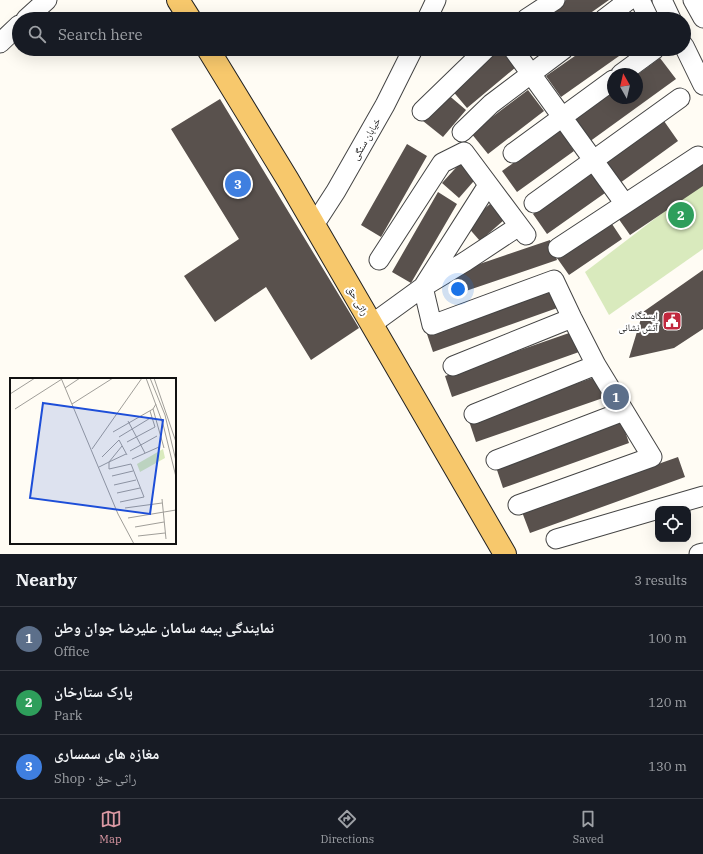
<!DOCTYPE html>
<html lang="en">
<head>
<meta charset="utf-8">
<style>
  body { margin:0; font-family:"IBM Plex Serif","Noto Naskh Arabic",serif; background:#20242c; color:#f1f3f6 }
  .controls { position:absolute; right:12px; bottom:12px; display:grid; overflow:hidden; border-radius:8px; box-shadow:0 4px 16px #0002 }
  .controls button { width:36px; height:36px; display:grid; place-items:center; padding:0; border:0; border-bottom:1px solid #363941; background:#171b24; color:#f1f3f6; font:20px sans-serif }
  .compass { position:absolute; left:607px; top:68px; width:36px; height:36px; border-radius:50%; background:#171b24; box-shadow:0 4px 16px #0002; rotate:352deg }
  .you { position:absolute; left:458px; top:289px; width:14px; height:14px; margin:-10px; border:3px solid #fff; border-radius:50%; background:#1a73e8; box-shadow:0 0 0 6px #1a73e833 }
  .badge { display:grid; place-items:center; width:26px; height:26px; border-radius:50%; background:#db98a3; color:#fff; font-size:13px; font-weight:700 }
  .pin { position:absolute; translate:-50% -50%; border:2px solid #fff; box-shadow:0 1px 4px #0006 }
  .list { margin:0; padding:0; list-style:none }
  h2 { display:flex; justify-content:space-between; align-items:center; height:52px; margin:0; padding:0 16px; font-size:17px }
  h2 small { font-size:13px; font-weight:400; color:#9ea1a6 }
  .list li { display:grid; grid-template-columns:26px 1fr auto; gap:12px; align-items:center; box-sizing:border-box; height:64px; padding:0 16px; border-top:1px solid #363941 }
  .list b { display:block; font-size:15px; white-space:nowrap }
  .list p { margin:0; font-size:13px; white-space:nowrap; color:#9ea1a6 }
  .list em { font-size:13px; font-style:normal; color:#9ea1a6 }
  .icon { flex:none; width:22px; height:22px; fill:none; stroke:currentColor; stroke-width:2; stroke-linecap:round; stroke-linejoin:round }
  .map { position:relative; flex:none; width:703px; height:554px; overflow:hidden }
  .search { position:absolute; background:#171b24; box-shadow:0 4px 16px #0002; left:12px; right:12px; top:12px; height:44px; display:flex; align-items:center; gap:10px; box-sizing:border-box; padding:0 14px; border-radius:22px; color:#9ea1a6; font-size:15px }
  .sheet { height:244px; background:#171b24 }
  nav { display:flex; justify-content:space-around; align-items:center; box-sizing:border-box; height:56px; border-top:1px solid #363941; background:#171b24; font-size:11px; color:#9ea1a6 }
  nav a { display:grid; justify-items:center; gap:2px }
  nav .on { color:#db98a3 }
  .map>svg:first-child { display:block }
</style>
</head>
<body>
<div class="map">
<svg width="703" height="554" viewBox="0 0 703 554">
  <rect width="100%" height="100%" fill="#fffcf4"/>
  <path fill="#d9eabd" d="M703 182V249L609 315 585 272Z"/>
  <path fill="#59514d" d="M566 0H609L582 19H540Z
    M499 49H511L522 62 467 108 451 89Z
    M585 49H629L561 97 546 76Z
    M660 58 676 79 589 142 573 121 613 92V98H637V75Z
    M528 90 544 111 488 154 471 133Z
    M446 93 466 110 443 137 423 121Z
    M220 99 359 328 311 360 266 287 215 322 184 276 239 239 171 129Z
    M664 121 678 141 620 183 606 163Z
    M560 130 574 151 517 192 502 171Z
    M407 144 427 156 381 237 361 225Z
    M463 160 480 174 459 198 442 183Z
    M703 163V186L630 235 618 218Z
    M591 173 605 193 547 234 533 214Z
    M438 192 457 204 411 283 392 272Z
    M490 204 504 220 480 241 466 225Z
    M610 221 622 239 569 275 557 258Z
    M550 240 557 260 460 293 453 273Z
    M703 270V329L674 348 629 358 643 312Z
    M553 287 560 307 433 352 426 331Z
    M572 332 579 352 452 397 445 376Z
    M595 377 603 398 476 442 469 421Z
    M622 422 629 443 503 488 496 467Z
    M678 457 685 477 530 533 522 512Z"/>
  <g fill="none" stroke-linecap="round" stroke-linejoin="round">
    <g stroke="#444" stroke-width="21">
      <path id="minor" d="M640 0 649 19
        M662 0 671 19
        M693 0 703 18
        M26 19 47 0
        M427 19 436 0
        M526 19 555 0
        M604 19 629 0
        M0 43 19 25
        M684 46 703 85
        M513 49 625 204
        M621 74 655 49
        M422 111 486 49
        M462 132 491 104 564 49
        M513 153 613 80
        M534 203 680 98
        M314 225 336 191 385 105 413 49
        M558 248 698 156
        M379 260 442 163 464 152 526 235
        M372 324 423 287 488 185
        M453 366 572 318
        M474 414 596 365
        M496 460 624 411
        M518 505 652 457 596 365 572 318 554 280 432 325 423 287 466 261 519 226
        M556 539 703 496
        M699 554 703 553"/>
    </g>
    <g stroke="#222" stroke-width="24">
      <path id="major" d="M178 0 190 19
        M208 49 288 180 505 554"/>
    </g>
    <use href="#minor" stroke="#fff" stroke-width="19"/>
    <use href="#major" stroke="#f7c86c" stroke-width="22"/>
  </g>
  <defs>
    <g id="civic-square" transform="scale(1)"><rect x="-9" y="-9" width="18" height="18" rx="4" fill="#c1283e" stroke="#fff"/><path d="M-.6-6.5H3V-4.5H.6V-3L4-1V1h2V6H-6V1h2V-1L-.6-3ZM-1.2 2.5V6h2.4V2.5Z" fill="#fff"/></g>
  </defs>
  <g fill-rule="evenodd">
    <use href="#civic-square" x="672" y="321"/>
  </g>
  <g text-anchor="middle" dominant-baseline="central" stroke-width="4" stroke-linejoin="round" paint-order="stroke">
    <g font-size="10" fill="#111" stroke="#fff">
      <text transform="translate(366 139) rotate(-60)">خیابان سنگی</text>
      <text transform="translate(358 301) rotate(60)">راثی حق</text>
    </g>
    <g font-size="10" fill="#111" stroke="#fff" text-anchor="end">
      <text x="658" y="315">ایستگاه<tspan x="658" dy="12">آتش نشانی</tspan></text>
    </g>
  </g>
  <g transform="translate(10 378)">
    <rect width="166" height="166" fill="#fffcf4"/>
    <path d="M153 71 155 80 130 94 127 86Z" fill="#d9eabd"/>
    <path fill="none" stroke="#a09e99" stroke-width="1" d="M51 0 108 136 124 166M136 0 153 46 166 99M140 0 155 37 166 83M144 0 166 64M55 10 70 0M0 16 25 0M62 26 103 0M5 31 52 1M143 31 154 70M118 43 135 75M103 54 143 31 146 26M109 59 142 39M117 64 145 49 140 33M82 71 132 0M120 73 147 58M92 79 109 62 117 77M122 81 149 69M89 89 99 84 112 68M102 98 123 93M104 107 126 102M107 115 130 110M152 121 156 161M110 124 134 119 121 86 99 91V84L116 76M115 130 152 125M118 140 166 132M125 149 154 144M128 158 155 155"/>
    <path fill="#1d4ed8" fill-opacity="0.15" stroke="#1d4ed8" stroke-width="2" d="M33 25 153 42 140 136 20 120Z"/>
    <rect width="166" height="166" fill="none" stroke="#111" stroke-width="2"/>
  </g>
</svg>
<div class="controls">
<button><svg class="icon" aria-label="locate" viewBox="0 0 24 24"><circle cx="12" cy="12" r="6"/><path d="M12 2v4M12 18v4M2 12h4M18 12h4"/></svg></button>
</div>
<svg class="compass" viewBox="-18 -18 36 36"><path d="M0-13l5 13h-10z" fill="#e53935"/><path d="M0 13l5-13h-10z" fill="#9ea1a6"/></svg>
<div class="you"></div>
<div class="pin badge" style="left:616px;top:397px;background:#5c6f8a">1</div>
<div class="pin badge" style="left:681px;top:215px;background:#2e9e5b">2</div>
<div class="pin badge" style="left:238px;top:184px;background:#3f7fe0">3</div>
<div class="search"><svg class="icon" aria-label="search" viewBox="0 0 24 24"><circle cx="10" cy="10" r="6"/><path d="M15 15l6 6"/></svg>Search here</div>
</div>
<section class="sheet">
<h2>Nearby<small>3 results</small></h2>
<ul class="list">
<li><span class="badge" style="background:#5c6f8a">1</span><div><b>نمایندگی بیمه سامان علیرضا جوان وطن</b><p>Office</p></div><em>100 m</em></li>
<li><span class="badge" style="background:#2e9e5b">2</span><div><b>پارک ستارخان</b><p>Park</p></div><em>120 m</em></li>
<li><span class="badge" style="background:#3f7fe0">3</span><div><b>مغازه های سمساری</b><p>Shop · راثی حق</p></div><em>130 m</em></li>
</ul>
</section>
<nav>
<a class="on"><svg class="icon" aria-label="map" viewBox="0 0 24 24"><path d="M3 6l6-2 6 2 6-2v14l-6 2-6-2-6 2zM9 4v14M15 6v14"/></svg>Map</a>
<a><svg class="icon" aria-label="directions" viewBox="0 0 24 24"><path d="M12 3l9 9-9 9-9-9zM9 14v-3h6M13 9l2 2-2 2"/></svg>Directions</a>
<a><svg class="icon" aria-label="saved" viewBox="0 0 24 24"><path d="M7 4h10v16l-5-4-5 4z"/></svg>Saved</a>
</nav>
</body>
</html>
